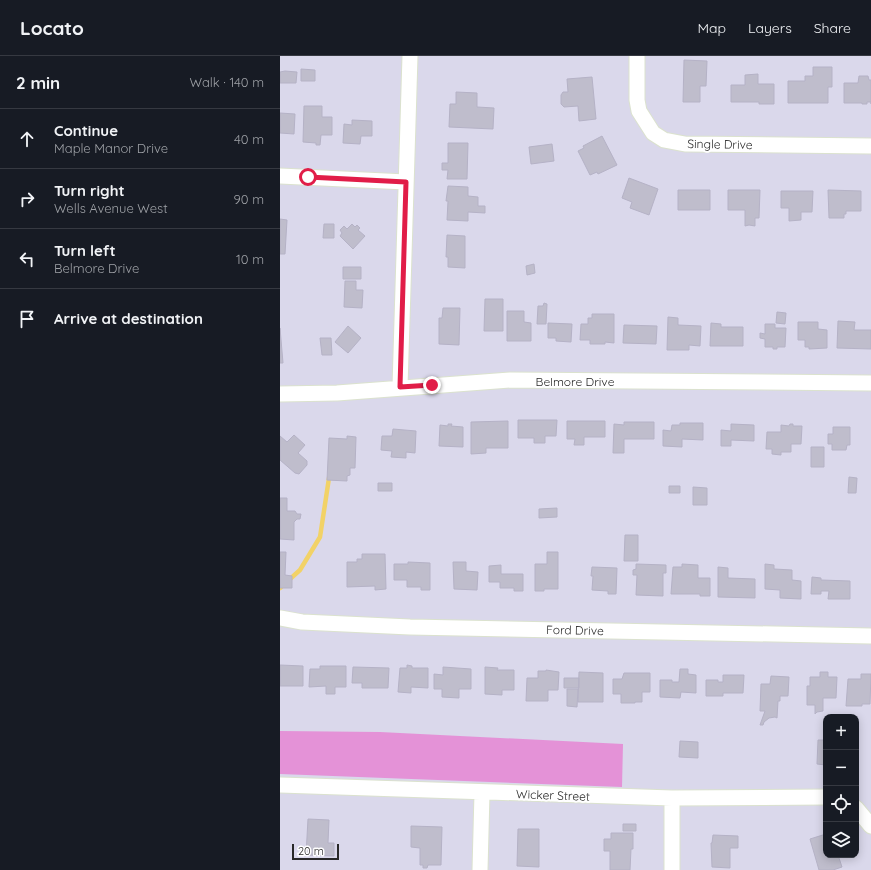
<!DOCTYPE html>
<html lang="en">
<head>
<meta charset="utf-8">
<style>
  body { margin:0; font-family:Quicksand,sans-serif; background:#242831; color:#f1f3f6 }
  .controls { position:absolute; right:12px; bottom:12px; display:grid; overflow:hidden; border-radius:8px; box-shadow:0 2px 10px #0003 }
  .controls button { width:36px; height:36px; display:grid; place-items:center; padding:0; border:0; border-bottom:1px solid #363941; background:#171b24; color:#f1f3f6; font:20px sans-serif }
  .scale { position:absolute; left:12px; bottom:10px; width:47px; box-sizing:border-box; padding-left:4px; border:2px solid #282828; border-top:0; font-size:11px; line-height:14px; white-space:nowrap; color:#282828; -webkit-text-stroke:3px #fff; paint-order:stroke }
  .stop { position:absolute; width:12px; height:12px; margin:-9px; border:3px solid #e11d48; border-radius:50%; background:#fff }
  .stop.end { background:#e11d48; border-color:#fff; box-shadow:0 1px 4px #0008 }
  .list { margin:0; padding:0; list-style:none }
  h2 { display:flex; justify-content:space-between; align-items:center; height:52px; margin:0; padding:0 16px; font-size:17px }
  h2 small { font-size:13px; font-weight:400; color:#9ea1a6 }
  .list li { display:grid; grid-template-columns:26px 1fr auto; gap:12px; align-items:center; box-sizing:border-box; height:60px; padding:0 16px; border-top:1px solid #363941 }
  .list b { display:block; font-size:15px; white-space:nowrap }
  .list p { margin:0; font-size:13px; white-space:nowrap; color:#9ea1a6 }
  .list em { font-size:13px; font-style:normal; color:#9ea1a6 }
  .icon { flex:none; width:22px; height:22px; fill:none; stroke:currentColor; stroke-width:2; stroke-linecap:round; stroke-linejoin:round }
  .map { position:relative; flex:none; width:591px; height:814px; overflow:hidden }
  header { display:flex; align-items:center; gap:24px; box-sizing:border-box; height:56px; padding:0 20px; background:#171b24; border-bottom:1px solid #363941 }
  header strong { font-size:19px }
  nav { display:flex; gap:22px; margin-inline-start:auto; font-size:14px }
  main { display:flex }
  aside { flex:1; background:#171b24 }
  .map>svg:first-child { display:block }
</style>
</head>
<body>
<header>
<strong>Locato</strong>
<nav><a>Map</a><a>Layers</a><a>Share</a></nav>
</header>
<main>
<aside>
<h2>2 min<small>Walk · 140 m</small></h2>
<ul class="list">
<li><svg class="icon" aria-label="ahead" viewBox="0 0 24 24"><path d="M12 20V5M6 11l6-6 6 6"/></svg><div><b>Continue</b><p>Maple Manor Drive</p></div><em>40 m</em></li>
<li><svg class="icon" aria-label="right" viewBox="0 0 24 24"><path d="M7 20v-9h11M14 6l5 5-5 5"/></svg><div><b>Turn right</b><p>Wells Avenue West</p></div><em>90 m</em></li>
<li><svg class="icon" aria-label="left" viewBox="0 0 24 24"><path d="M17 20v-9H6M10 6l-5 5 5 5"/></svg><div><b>Turn left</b><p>Belmore Drive</p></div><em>10 m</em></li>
<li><svg class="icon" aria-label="arrive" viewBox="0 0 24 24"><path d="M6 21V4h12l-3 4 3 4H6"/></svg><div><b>Arrive at destination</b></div></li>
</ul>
</aside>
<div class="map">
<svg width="591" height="814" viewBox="0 0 591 814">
  <rect width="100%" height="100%" fill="#dad8eb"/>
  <path fill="#e492d7" d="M0 675 100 676 343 688 342 731 0 718Z"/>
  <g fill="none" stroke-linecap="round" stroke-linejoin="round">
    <path stroke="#f2d267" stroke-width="4.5" d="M0 532 20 514 40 481 49 422"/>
  </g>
  <path fill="#bfbdcc" stroke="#b5b2c6" d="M404 4 427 5 426 30H420V46H403Z
    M533 11H552V31H548V47H508V25H525V20H533Z
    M21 13 35 14V25H21Z
    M5 15 17 16 16 27H0V16Z
    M478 18V28H494V48H479V46H451V29H465V19Z
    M579 20H588L589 24H591V48V46H587V48H582V47H564V27H578Z
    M312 21 316 63 299 65 298 50 284 51 281 48V39L283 36H288L287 23Z
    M176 36 197 37V51L214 52 213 73 169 71 170 48H176Z
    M24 50H42V61H52V79H41L40 89H36V87L23 86Z
    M0 57 15 58 14 78 0 77Z
    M72 64 92 65V80H81L80 88 63 87 64 68 72 69Z
    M322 80 337 109 318 118 317 116 310 119 298 95 304 92 303 90Z
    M168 87H188L187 123H167L168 114H162V107H168Z
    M272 88 274 105 251 108 249 91Z
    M349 122 378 133 369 159 350 152 352 146 342 142Z
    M168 130 188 131V140L198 141V150H205V157L188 156V165L167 164 168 145H166Z
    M398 134H430V154H398Z
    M448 134H480L479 162H475V170L469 169 465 170V154H448Z
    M548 134 581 135V155H566V158H564V162H549Z
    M501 135H533L532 156H521V164L509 165V152H501Z
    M0 163 7 164 5 198H0Z
    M44 168H54V182H43Z
    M72 168 75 171 77 169 80 172 78 174 85 180 73 193 60 180 62 177 60 174 64 170 67 173Z
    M167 179 185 180V212L168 211V201H166Z
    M254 208 255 217 247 219 246 210Z
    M63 211H81V223H63Z
    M65 225H76V234H83L82 252 64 251Z
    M205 243H223V275H204Z
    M264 247 267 248 266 268H257L258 250H263Z
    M163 252H180L179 289 159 288V262H162Z
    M227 255H244V266L251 267V285H227Z
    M497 256 506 257 505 268 496 267Z
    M312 258H334V287L325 286V288H310V284H300L301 268H308V262H312Z
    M388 261 398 262V269L421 270 420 290 409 289V294H387Z
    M558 265 575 266 574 274H591V293L557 292Z
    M518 266H538V273L547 274V292L529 293V291H525V284H518Z
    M268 267 292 268 291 286 276 285V282H268Z
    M431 267 441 268V271H463V290H430Z
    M485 268H495V272H506L505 291H497V293H493V291H485V283L480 282V277L485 278Z
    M344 269 377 270 376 288 343 287Z
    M68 270 81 282 68 297 55 286Z
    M0 272 3 307H0Z
    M40 282H51L52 299H42Z
    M238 364H277L276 380H265V387H254V382H238Z
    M228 365V392H206V397L191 398V366Z
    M287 365H325V381H304V389H294L295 383H287Z
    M344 366H374V383H344V397H333L334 368 344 369Z
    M400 367H423V384L402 383V391L383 390V374L391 375 392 369H400Z
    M168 368H172L171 370 183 371V391L159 390 160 369 168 370Z
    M451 368 474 369V385L451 384V390H441V374L451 375Z
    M510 368H513V370H522L521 388H511V396H501V399L492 398V393H486L487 376H501V369L509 370Z
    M553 371H570V389H567L566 394H552V388H548V378H553Z
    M113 373 136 375 135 397 126 396V402L111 401 112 395 101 394 102 380H112Z
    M14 379 25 389 18 397 27 405V409L19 418 15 417 0 404V380L7 386Z
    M67 380 76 381 75 412H70V419L67 420V425L47 424 49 382 67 383Z
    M531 391H544V411H531Z
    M569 421 577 422 576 437H568Z
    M98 427H112V435H98Z
    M389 430H400V437H389Z
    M413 431 427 432V449H413Z
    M0 442H7V455H15L17 458H21L20 463H17L14 466V484L0 483Z
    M277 452V461L259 462V453Z
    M345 479H358V505H344Z
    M0 496H6L5 519 12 520V532H0Z
    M267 496H278V533H264V535H255V508H267Z
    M82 498H105L106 533 95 534V530L67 531V506H77V503H82Z
    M128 506 150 507V534H141V531H127V524H114V508H128Z
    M173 506H186V515L198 516 197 534 174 533Z
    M356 508 386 509V517H383V540L356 539 357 519H353V514L356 513Z
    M402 508 418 509V522H430V540H420V538H391L393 511H402Z
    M485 508 494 509V513L512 514V524L521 525V543L500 542V534L485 533Z
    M221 509V518H243V535H234V532H220V526H209V510Z
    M312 511 337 512 336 538H328V535L312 534 313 520H311Z
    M438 511 448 512V522L475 523V542L438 541Z
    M532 521 541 522V524L570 525V543H548L549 535H541V538H531Z
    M0 609 23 610V630H0Z
    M127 609 132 610V612H148V632L131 631V637L118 636 120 612H127Z
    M40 610H66V631H55V638H46V630L29 631 30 613H40Z
    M73 611 109 612 108 632H82V627H72Z
    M163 611 191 613V633H179V642L162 641V633H154V618L163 619Z
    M205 611 218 612 217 614H234V634H222V639L205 638Z
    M400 613H408V618L416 619V637L401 636 400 642 380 641V624H392V626H399Z
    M266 614 279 616 278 634H268V645H246L247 622H258V615H266Z
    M299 616 323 617V646H298Z
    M540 616H548V621H557L556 642H543V655L537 656 535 658V649H527V630H530V621H540Z
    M344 617H370V636H362V646H355V647H341V638H333V623H342Z
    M581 618H591L590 648H582V650H566L568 623H581Z
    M443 619H464L463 637H443V640H426V624H438V626H443Z
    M491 620 509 621 508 640H500V645H498L497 662 495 661 489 662 484 666 483 669H480L485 655H480L481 628H490Z
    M284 622H299V632H284Z
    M287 633H298L297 651 287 650Z
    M538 684H546V709L537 708Z
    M400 685 418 686V702L399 701Z
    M28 763 49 764 48 787H54V800L26 799Z
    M343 768H356V775H343Z
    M131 770 162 771 161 809H148L147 812H143V809H140V792L131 791Z
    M238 773H259V811L237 810Z
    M331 777H353V793H351L350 814H330V795H324V783H331Z
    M546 778V799H558L562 811 553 814H539L530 783Z
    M433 779 458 780V792H450V812L432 811 431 787H432Z"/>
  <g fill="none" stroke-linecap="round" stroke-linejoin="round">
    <g stroke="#dbe2ce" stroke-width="17">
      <path id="minor" d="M357 0V44L359 55 373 77 384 84 405 88 591 90
        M0 120 126 126
        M120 331 130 0
        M0 338 57 337 230 324 591 327
        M0 562 22 566 130 571 591 580
        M0 729 392 742 546 741
        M392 742V814
        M576 752 591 770
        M200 814 202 737"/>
    </g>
    <use href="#minor" stroke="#fff" stroke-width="15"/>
  </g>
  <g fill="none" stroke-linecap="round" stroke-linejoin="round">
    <path stroke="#e11d48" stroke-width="5" d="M28 121 126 126 120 331 152 329"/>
  </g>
  <g text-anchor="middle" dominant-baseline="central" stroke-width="4" stroke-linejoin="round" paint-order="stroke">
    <g font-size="12" fill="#282828" stroke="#fff">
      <text transform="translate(440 88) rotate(1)">Single Drive</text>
      <text x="295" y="325">Belmore Drive</text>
      <text transform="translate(295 574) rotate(1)">Ford Drive</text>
      <text transform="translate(273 739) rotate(2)">Wicker Street</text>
    </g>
  </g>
</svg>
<div class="controls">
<button>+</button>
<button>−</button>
<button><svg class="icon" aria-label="locate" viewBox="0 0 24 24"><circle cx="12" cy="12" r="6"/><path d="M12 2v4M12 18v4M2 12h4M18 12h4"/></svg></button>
<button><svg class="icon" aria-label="layers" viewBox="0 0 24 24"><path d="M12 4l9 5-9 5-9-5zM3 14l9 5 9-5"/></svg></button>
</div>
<div class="scale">20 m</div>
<div class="stop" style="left:28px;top:121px"></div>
<div class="stop end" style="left:152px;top:329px"></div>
</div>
</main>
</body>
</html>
